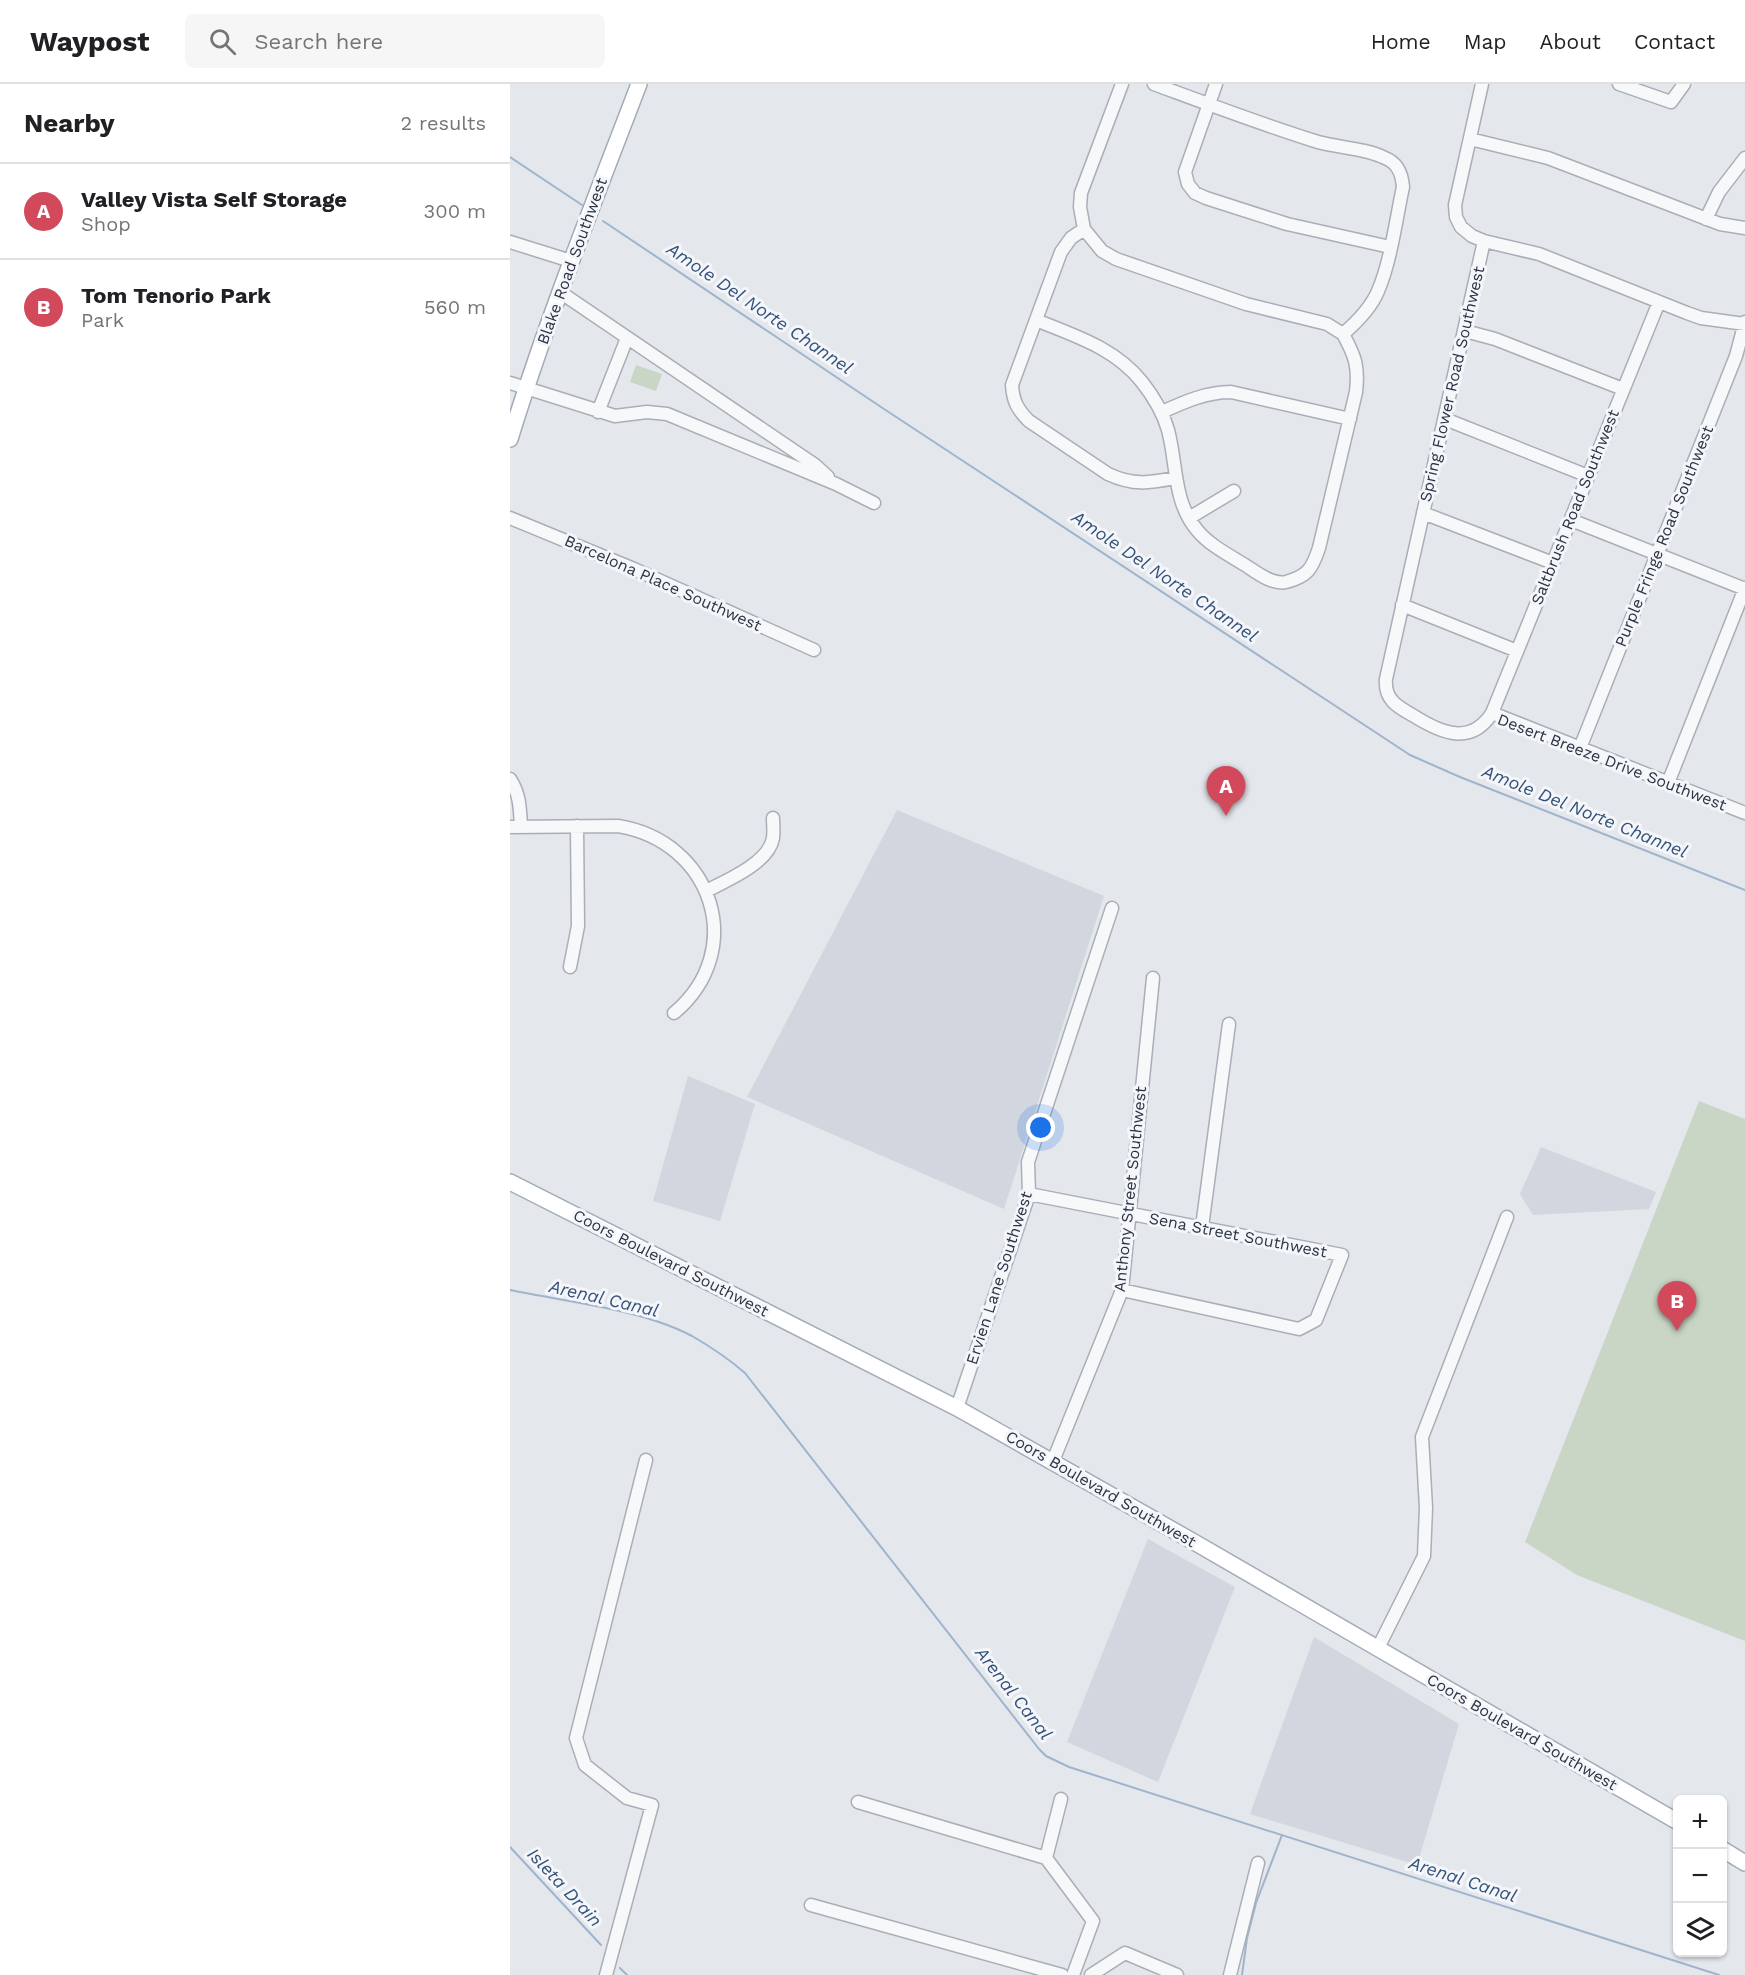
<!DOCTYPE html>
<html lang="en">
<head>
<meta charset="utf-8">
<style>
  body { margin:0; font-family:"Work Sans",sans-serif; background:#f6f6f6; color:#202124 }
  .controls { position:absolute; right:18px; bottom:18px; display:grid; overflow:hidden; border-radius:9px; box-shadow:0 2px 4px #0004 }
  .controls button { width:54px; height:54px; display:grid; place-items:center; padding:0; border:0; border-bottom:2px solid #e0e0e0; background:#fff; color:#202124; font:30px sans-serif }
  .you { position:absolute; left:531px; top:1044px; width:21px; height:21px; margin:-15px; border:4px solid #fff; border-radius:50%; background:#1a73e8; box-shadow:0 0 0 9px #1a73e833 }
  .badge { display:grid; place-items:center; width:39px; height:39px; border-radius:50%; background:#d1495b; color:#fff; font-size:20px; font-weight:700 }
  .pin { position:absolute; translate:-50% -50px; filter:drop-shadow(0 2px 3px #0008) }
  .pin::after { content:''; position:absolute; top:32px; width:21px; height:18px; background:inherit; clip-path:polygon(0 0,100% 0,50% 100%) }
  .list { margin:0; padding:0; list-style:none }
  h2 { display:flex; justify-content:space-between; align-items:center; height:78px; margin:0; padding:0 24px; font-size:26px }
  h2 small { font-size:20px; font-weight:400; color:#757577 }
  .list li { display:grid; grid-template-columns:39px 1fr auto; gap:18px; align-items:center; box-sizing:border-box; height:96px; padding:0 24px; border-top:2px solid #e0e0e0 }
  .list b { display:block; font-size:22px; white-space:nowrap }
  .list p { margin:0; font-size:20px; white-space:nowrap; color:#757577 }
  .list em { font-size:20px; font-style:normal; color:#757577 }
  .icon { flex:none; width:33px; height:33px; fill:none; stroke:currentColor; stroke-width:2; stroke-linecap:round; stroke-linejoin:round }
  .map { position:relative; flex:none; width:1235px; height:1891px; overflow:hidden }
  header { display:flex; align-items:center; gap:36px; box-sizing:border-box; height:84px; padding:0 30px; background:#fff; border-bottom:2px solid #e0e0e0 }
  header strong { font-size:28px }
  nav { display:flex; gap:33px; margin-inline-start:auto; font-size:21px }
  .search { width:420px; height:54px; background:#f6f6f6; display:flex; align-items:center; gap:15px; box-sizing:border-box; padding:0 21px; border-radius:9px; color:#757577; font-size:22px }
  main { display:flex }
  aside { flex:1; background:#fff }
  .map>svg:first-child { display:block }
</style>
</head>
<body>
<header>
<strong>Waypost</strong>
<div class="search"><svg class="icon" aria-label="search" viewBox="0 0 24 24"><circle cx="10" cy="10" r="6"/><path d="M15 15l6 6"/></svg>Search here</div>
<nav><a>Home</a><a>Map</a><a>About</a><a>Contact</a></nav>
</header>
<main>
<aside>
<h2>Nearby<small>2 results</small></h2>
<ul class="list">
<li><span class="badge">A</span><div><b>Valley Vista Self Storage</b><p>Shop</p></div><em>300 m</em></li>
<li><span class="badge">B</span><div><b>Tom Tenorio Park</b><p>Park</p></div><em>560 m</em></li>
</ul>
</aside>
<div class="map">
<svg width="1235" height="1891" viewBox="0 0 1235 1891">
  <rect width="100%" height="100%" fill="#e4e7ec"/>
  <path fill="#d2d6de" d="M387 726 594 812 494 1125 237 1013Z
    M178 992 245 1020 210 1137 143 1117Z
    M1031 1063 1146 1108 1139 1125 1023 1131 1010 1110Z
    M638 1455 725 1503 648 1698 557 1658Z
    M804 1553 949 1640 907 1781 740 1730Z"/>
  <path fill="#c9d6c5" d="M126 281 152 290 146 307 120 298Z
    M1189 1017 1235 1035V1557L1067 1491 1015 1458Z"/>
  <g fill="none" stroke-linecap="round" stroke-linejoin="round">
    <path stroke="#9fb4cc" stroke-width="2" d="M0 73 72 121
      M93 137 371 323 900 671 950 693 1235 806
      M0 1206C57 1218 131 1225 182 1252 201 1263 219 1275 235 1289L529 1665 536 1672 559 1683 1209 1891
      M0 1763 91 1861
      M110 1884 117 1891
      M732 1891 737 1854 746 1819 772 1751"/>
    <g stroke="#a9aeb7" stroke-width="15">
      <path id="minor" d="M612 0 571 109 570 123 574 145 561 154 551 168 502 301C503 318 508 326 519 337L598 390C624 402 639 399 666 394
        M644 0C698 20 753 41 808 58 830 64 855 64 875 74 888 79 892 90 893 103 886 135 881 177 868 207 861 224 847 238 833 250
        M706 0 675 88 678 100 685 109 696 114 777 140 880 163
        M972 0 945 121 946 133 951 143 962 152 974 157 1029 170 1177 229 1191 234 1235 240
        M1109 0 1161 18 1174 0
        M960 55 1038 74 1210 140 1235 144
        M1196 135 1209 108 1235 74
        M574 145 592 167 606 175 736 220 817 240 833 250
        M974 157 876 595C874 616 888 623 904 632 931 649 961 662 982 629L1149 218
        M0 158 61 177
        M50 208 305 381 318 393
        M526 236C565 252 605 264 632 298 643 312 653 328 658 346 667 379 663 418 687 446 699 461 719 471 735 481 746 488 762 501 776 498 798 492 802 485 809 464L846 308C849 282 845 272 833 250
        M955 247 985 255 1113 305
        M0 299 105 332 137 328 157 330 326 400 364 419
        M88 328 117 254
        M652 328C674 318 696 308 721 308L840 335
        M935 335 1078 392
        M913 429 1043 479
        M0 434 124 485 304 566
        M679 434 724 407
        M1061 436 1235 505
        M892 521 1007 567
        M982 629 1235 729
        M1070 664 1226 272 1235 238
        M0 695C10 710 10 725 11 743
        M1158 699 1235 504
        M0 743 108 742C202 757 239 866 164 929
        M196 807C216 797 259 779 263 754 264 747 263 740 263 734
        M60 883 68 842 67 742
        M519 1110 832 1171 806 1236 789 1245 612 1206
        M692 1143 719 940
        M447 1324 519 1110 518 1078 602 824
        M543 1377 612 1206 643 894
        M868 1564 914 1472 916 1424 912 1353 997 1133
        M348 1718 536 1774 583 1837 563 1891
        M536 1774 551 1715
        M301 1821 552 1891
        M96 1891 142 1721 117 1714 75 1681 66 1654 136 1376
        M581 1891 615 1869 667 1891
        M720 1891 748 1779"/>
    </g>
    <g stroke="#a3abb8" stroke-width="18">
      <path id="major" d="M0 355C37 235 84 118 129 0
        M0 1098 447 1324 684 1458 1168 1738
        M1212 1765 1235 1779"/>
    </g>
    <use href="#minor" stroke="#f7f8fa" stroke-width="12"/>
    <use href="#major" stroke="#fff" stroke-width="15"/>
  </g>
  <g text-anchor="middle" dominant-baseline="central" stroke-width="6" stroke-linejoin="round" paint-order="stroke">
    <g font-size="16" fill="#2b3445" stroke="#f4f6f9">
      <text transform="translate(62 177) rotate(-70)">Blake Road Southwest</text>
      <text transform="translate(942 300) rotate(-77)">Spring Flower Road Southwest</text>
      <text transform="translate(1065 423) rotate(-68)">Saltbrush Road Southwest</text>
      <text transform="translate(1154 452) rotate(-68)">Purple Fringe Road Southwest</text>
      <text transform="translate(153 499) rotate(24)">Barcelona Place Southwest</text>
      <text transform="translate(1102 678) rotate(21)">Desert Breeze Drive Southwest</text>
      <text transform="translate(620 1105) rotate(-84)">Anthony Street Southwest</text>
      <text transform="translate(728 1151) rotate(11)">Sena Street Southwest</text>
      <text transform="translate(161 1179) rotate(27)">Coors Boulevard Southwest</text>
      <text transform="translate(489 1194) rotate(-72)">Ervien Lane Southwest</text>
      <text transform="translate(591 1405) rotate(30)">Coors Boulevard Southwest</text>
      <text transform="translate(1012 1648) rotate(30)">Coors Boulevard Southwest</text>
    </g>
    <g font-size="18" font-style="italic" fill="#34527a" stroke="#f4f6f9">
      <text transform="translate(250 224) rotate(34)">Amole Del Norte Channel</text>
      <text transform="translate(655 492) rotate(34)">Amole Del Norte Channel</text>
      <text transform="translate(1075 727) rotate(22)">Amole Del Norte Channel</text>
      <text transform="translate(94 1214) rotate(13)">Arenal Canal</text>
      <text transform="translate(504 1609) rotate(52)">Arenal Canal</text>
      <text transform="translate(953 1795) rotate(18)">Arenal Canal</text>
      <text transform="translate(55 1803) rotate(47)">Isleta Drain</text>
    </g>
  </g>
</svg>
<div class="controls">
<button>+</button>
<button>−</button>
<button><svg class="icon" aria-label="layers" viewBox="0 0 24 24"><path d="M12 4l9 5-9 5-9-5zM3 14l9 5 9-5"/></svg></button>
</div>
<div class="you"></div>
<div class="pin badge" style="left:716px;top:732px">A</div>
<div class="pin badge" style="left:1167px;top:1247px">B</div>
</div>
</main>
</body>
</html>
